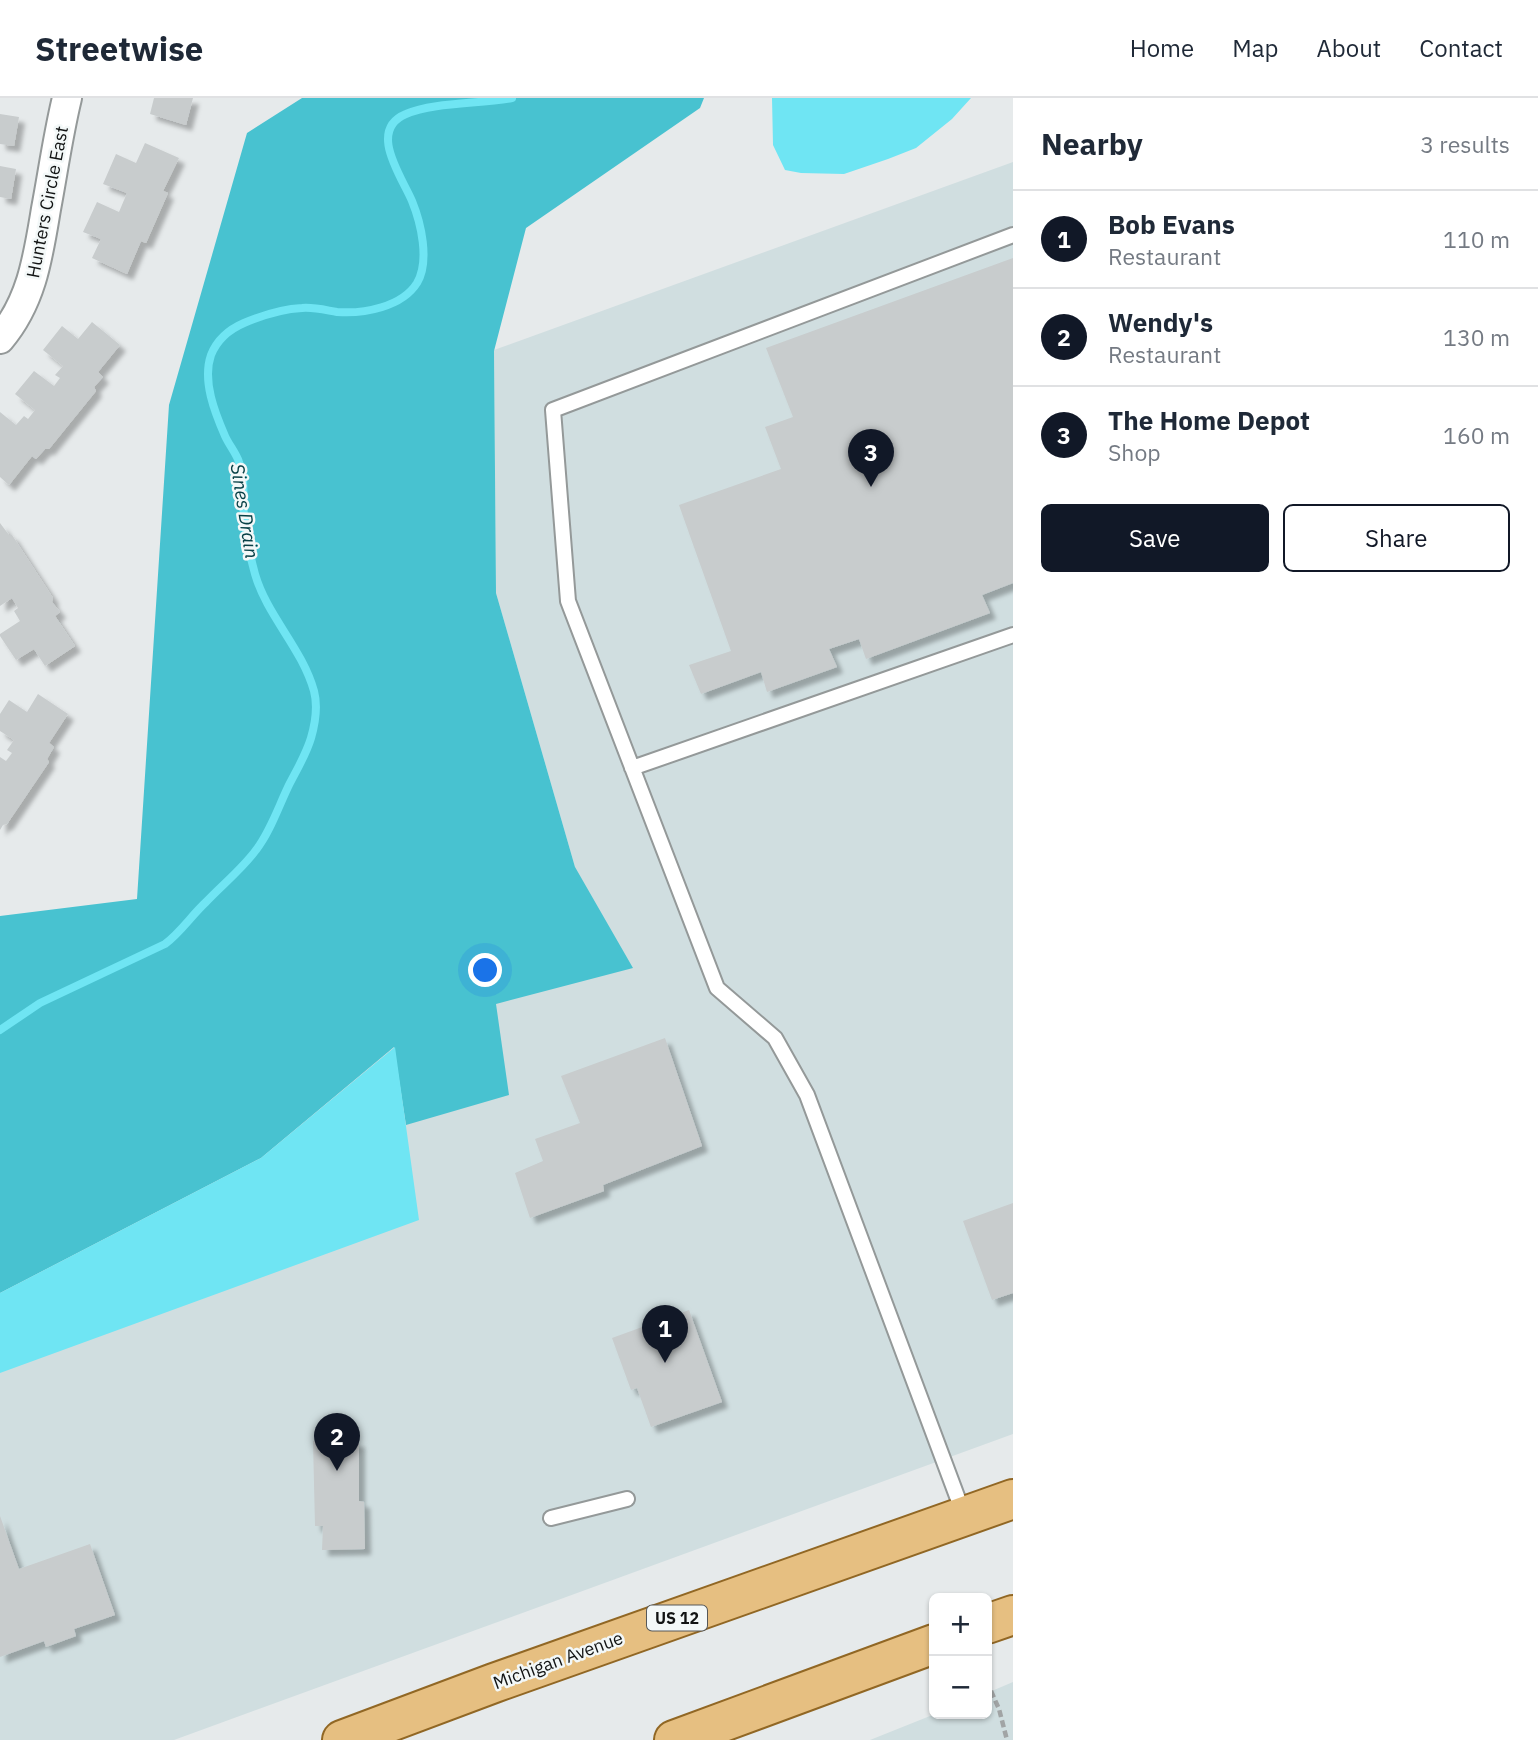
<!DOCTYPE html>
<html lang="en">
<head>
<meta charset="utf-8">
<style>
  body { margin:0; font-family:"IBM Plex Sans",sans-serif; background:#f2f2f3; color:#1f2937 }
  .controls { position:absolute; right:21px; bottom:21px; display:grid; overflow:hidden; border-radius:10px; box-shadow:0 2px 5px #0004 }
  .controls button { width:63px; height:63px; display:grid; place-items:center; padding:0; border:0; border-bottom:2px solid #e0e1e3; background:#fff; color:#1f2937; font:35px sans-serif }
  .you { position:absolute; left:486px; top:873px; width:24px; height:24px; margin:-18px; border:5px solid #fff; border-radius:50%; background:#1a73e8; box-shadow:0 0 0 10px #1a73e833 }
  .badge { display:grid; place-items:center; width:46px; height:46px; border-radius:50%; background:#111827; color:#fff; font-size:23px; font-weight:700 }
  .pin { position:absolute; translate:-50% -58px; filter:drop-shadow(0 2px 4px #0008) }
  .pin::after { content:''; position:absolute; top:37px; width:24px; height:21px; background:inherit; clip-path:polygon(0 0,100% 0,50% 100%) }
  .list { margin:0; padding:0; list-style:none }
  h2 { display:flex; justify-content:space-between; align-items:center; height:91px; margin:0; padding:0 28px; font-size:30px }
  h2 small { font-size:23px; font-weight:400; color:#747a83 }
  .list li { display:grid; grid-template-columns:46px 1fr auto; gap:21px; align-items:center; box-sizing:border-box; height:98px; padding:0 28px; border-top:2px solid #e0e1e3 }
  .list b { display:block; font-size:26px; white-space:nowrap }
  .list p { margin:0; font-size:23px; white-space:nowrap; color:#747a83 }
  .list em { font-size:23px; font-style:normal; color:#747a83 }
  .actions { display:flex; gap:14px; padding:21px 28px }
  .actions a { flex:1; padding:16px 0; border:2px solid #111827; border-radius:10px; text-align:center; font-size:24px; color:#111827 }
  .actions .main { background:#111827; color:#fff }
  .map { position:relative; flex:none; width:1013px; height:1642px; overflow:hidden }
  header { display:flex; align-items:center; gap:42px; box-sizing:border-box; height:98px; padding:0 35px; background:#fff; border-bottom:2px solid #e0e1e3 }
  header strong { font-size:33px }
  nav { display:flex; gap:38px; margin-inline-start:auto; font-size:24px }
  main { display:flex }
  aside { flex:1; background:#fff }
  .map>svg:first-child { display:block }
</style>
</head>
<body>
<header>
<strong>Streetwise</strong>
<nav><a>Home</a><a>Map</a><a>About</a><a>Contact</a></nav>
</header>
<main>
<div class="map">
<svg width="1013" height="1642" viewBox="0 0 1013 1642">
  <defs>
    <filter id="shadow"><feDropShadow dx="6" dy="6" stdDeviation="2" flood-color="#0004"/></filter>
  </defs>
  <rect width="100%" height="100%" fill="#e6eaeb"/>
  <path fill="#d0dee0" d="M1013 64V1336L174 1642H0V1021L575 769 496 495 494 252Z
    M1013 1584V1642H870L935 1616H987V1595Z"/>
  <path fill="#48c2d0" d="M302 0H704L700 10 526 130 494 253 496 495 575 769 633 870 496 906 509 997 406 1027 394 949 261 1060 0 1195V818L137 801 169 307 247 35Z"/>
  <path fill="#6fe5f3" d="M772 0H971L952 21 916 50 888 61 844 76 801 75 785 72 773 47Z
    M395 949 419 1122 0 1275V1195L261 1060Z"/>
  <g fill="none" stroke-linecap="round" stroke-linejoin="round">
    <path stroke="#6fe5f3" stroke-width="8" d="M0 932 40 905 165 846C181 834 191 818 206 804 222 787 242 771 256 752 270 734 278 710 288 689 296 673 306 657 311 640 315 626 318 608 314 593 302 550 267 518 255 476 250 458 246 437 244 417 242 400 246 381 239 364 236 355 229 347 225 338 215 315 202 283 211 257 217 242 230 231 244 225 263 217 281 211 302 210 314 209 325 212 337 214 364 216 402 209 417 185 430 163 421 125 412 103 402 79 367 32 406 16 433 4 481 6 512 0"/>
  </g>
  <path fill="#c8cccd" filter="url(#shadow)" d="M154 0H193L186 27 150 16Z
    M0 16 19 19 14 48 0 46Z
    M145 45 179 60 163 93 168 95 146 145 141 143 127 176 92 160 101 141 83 134 97 104 119 114 127 95 103 86 116 56 136 65Z
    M0 68 16 71 11 101 0 99Z
    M1013 160V485L982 497 990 515 866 561 859 541 829 551 837 569 767 594 761 574 701 596 689 567 731 553 679 407 781 371 765 329 793 319 766 250Z
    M92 224 120 247 98 274 103 279 94 289 96 293 49 351H45L36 361 32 358 9 387 0 379V314L16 327 24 318 28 321 35 312 15 296 34 273 54 288 60 280 55 277 63 268 43 252 62 228 78 241Z
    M0 425 9 437H12L53 500 52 504 60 514 55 518 75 548 45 568 34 551 16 562 0 538V536L20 523 14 513 18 510 12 500 0 508Z
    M38 596 68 616 49 645 54 649 47 661 49 664 7 726 3 727 0 732V659L6 663 12 655 7 652 14 642 0 633V616L9 602 27 614Z
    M665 940 702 1048 603 1087 604 1093 530 1120 515 1075 543 1063 535 1041 580 1025 561 978Z
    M1013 1105V1195L992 1202 963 1123Z
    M689 1212 722 1304 651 1329 637 1290 631 1292 612 1240Z
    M313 1343H359V1403L364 1404 365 1451 322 1452 323 1428H315Z
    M0 1418 19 1471 90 1446 115 1517 74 1531 76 1538 46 1549 44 1543 0 1559Z"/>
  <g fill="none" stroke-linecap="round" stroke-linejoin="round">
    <g stroke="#949999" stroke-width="18">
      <path id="service" d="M632 670 1013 537
        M964 1417 807 997 775 940 717 890 568 503 553 312 1013 137
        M551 1420 627 1401"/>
    </g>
    <g stroke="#949999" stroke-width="32">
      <path id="minor" d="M0 241C32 203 38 159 46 111 53 74 58 37 67 0"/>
    </g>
    <g stroke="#916724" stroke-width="42">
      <path id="primary" d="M987 1526 1013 1517
        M342 1642 494 1585 1013 1401
        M674 1642 934 1546"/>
    </g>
    <path stroke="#a1a4a5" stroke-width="4.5" stroke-dasharray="7 3.5" stroke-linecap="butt" d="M991 1593 999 1611 1007 1642"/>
    <use href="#service" stroke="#fff" stroke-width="14"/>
    <use href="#minor" stroke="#fff" stroke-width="28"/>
    <use href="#primary" stroke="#e6bf81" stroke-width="38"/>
  </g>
  <g text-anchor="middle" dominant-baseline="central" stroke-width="5" stroke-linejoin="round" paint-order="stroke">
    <rect fill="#f3f8f8" stroke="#565858" stroke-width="2" x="647" y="1507.5" width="60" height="25" rx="5"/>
    <g font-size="16" font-weight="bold" fill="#121414">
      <text x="677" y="1520">US 12</text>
    </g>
    <g font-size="18" fill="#121414" stroke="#f3f8f8">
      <text transform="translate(47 104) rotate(-79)">Hunters Circle East</text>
      <text transform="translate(558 1562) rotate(-20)">Michigan Avenue</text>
    </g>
    <g font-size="19" font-style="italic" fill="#074046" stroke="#f3f8f8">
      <text transform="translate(245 413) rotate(81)">Sines Drain</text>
    </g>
  </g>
</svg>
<div class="controls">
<button>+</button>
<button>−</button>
</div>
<div class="you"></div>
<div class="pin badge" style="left:665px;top:1265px">1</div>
<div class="pin badge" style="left:337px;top:1373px">2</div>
<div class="pin badge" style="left:871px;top:389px">3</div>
</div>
<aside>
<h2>Nearby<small>3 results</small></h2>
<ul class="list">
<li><span class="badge">1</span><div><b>Bob Evans</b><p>Restaurant</p></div><em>110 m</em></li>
<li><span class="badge">2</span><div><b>Wendy's</b><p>Restaurant</p></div><em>130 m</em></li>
<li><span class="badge">3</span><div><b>The Home Depot</b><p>Shop</p></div><em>160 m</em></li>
</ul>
<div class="actions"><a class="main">Save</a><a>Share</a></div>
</aside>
</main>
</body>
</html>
